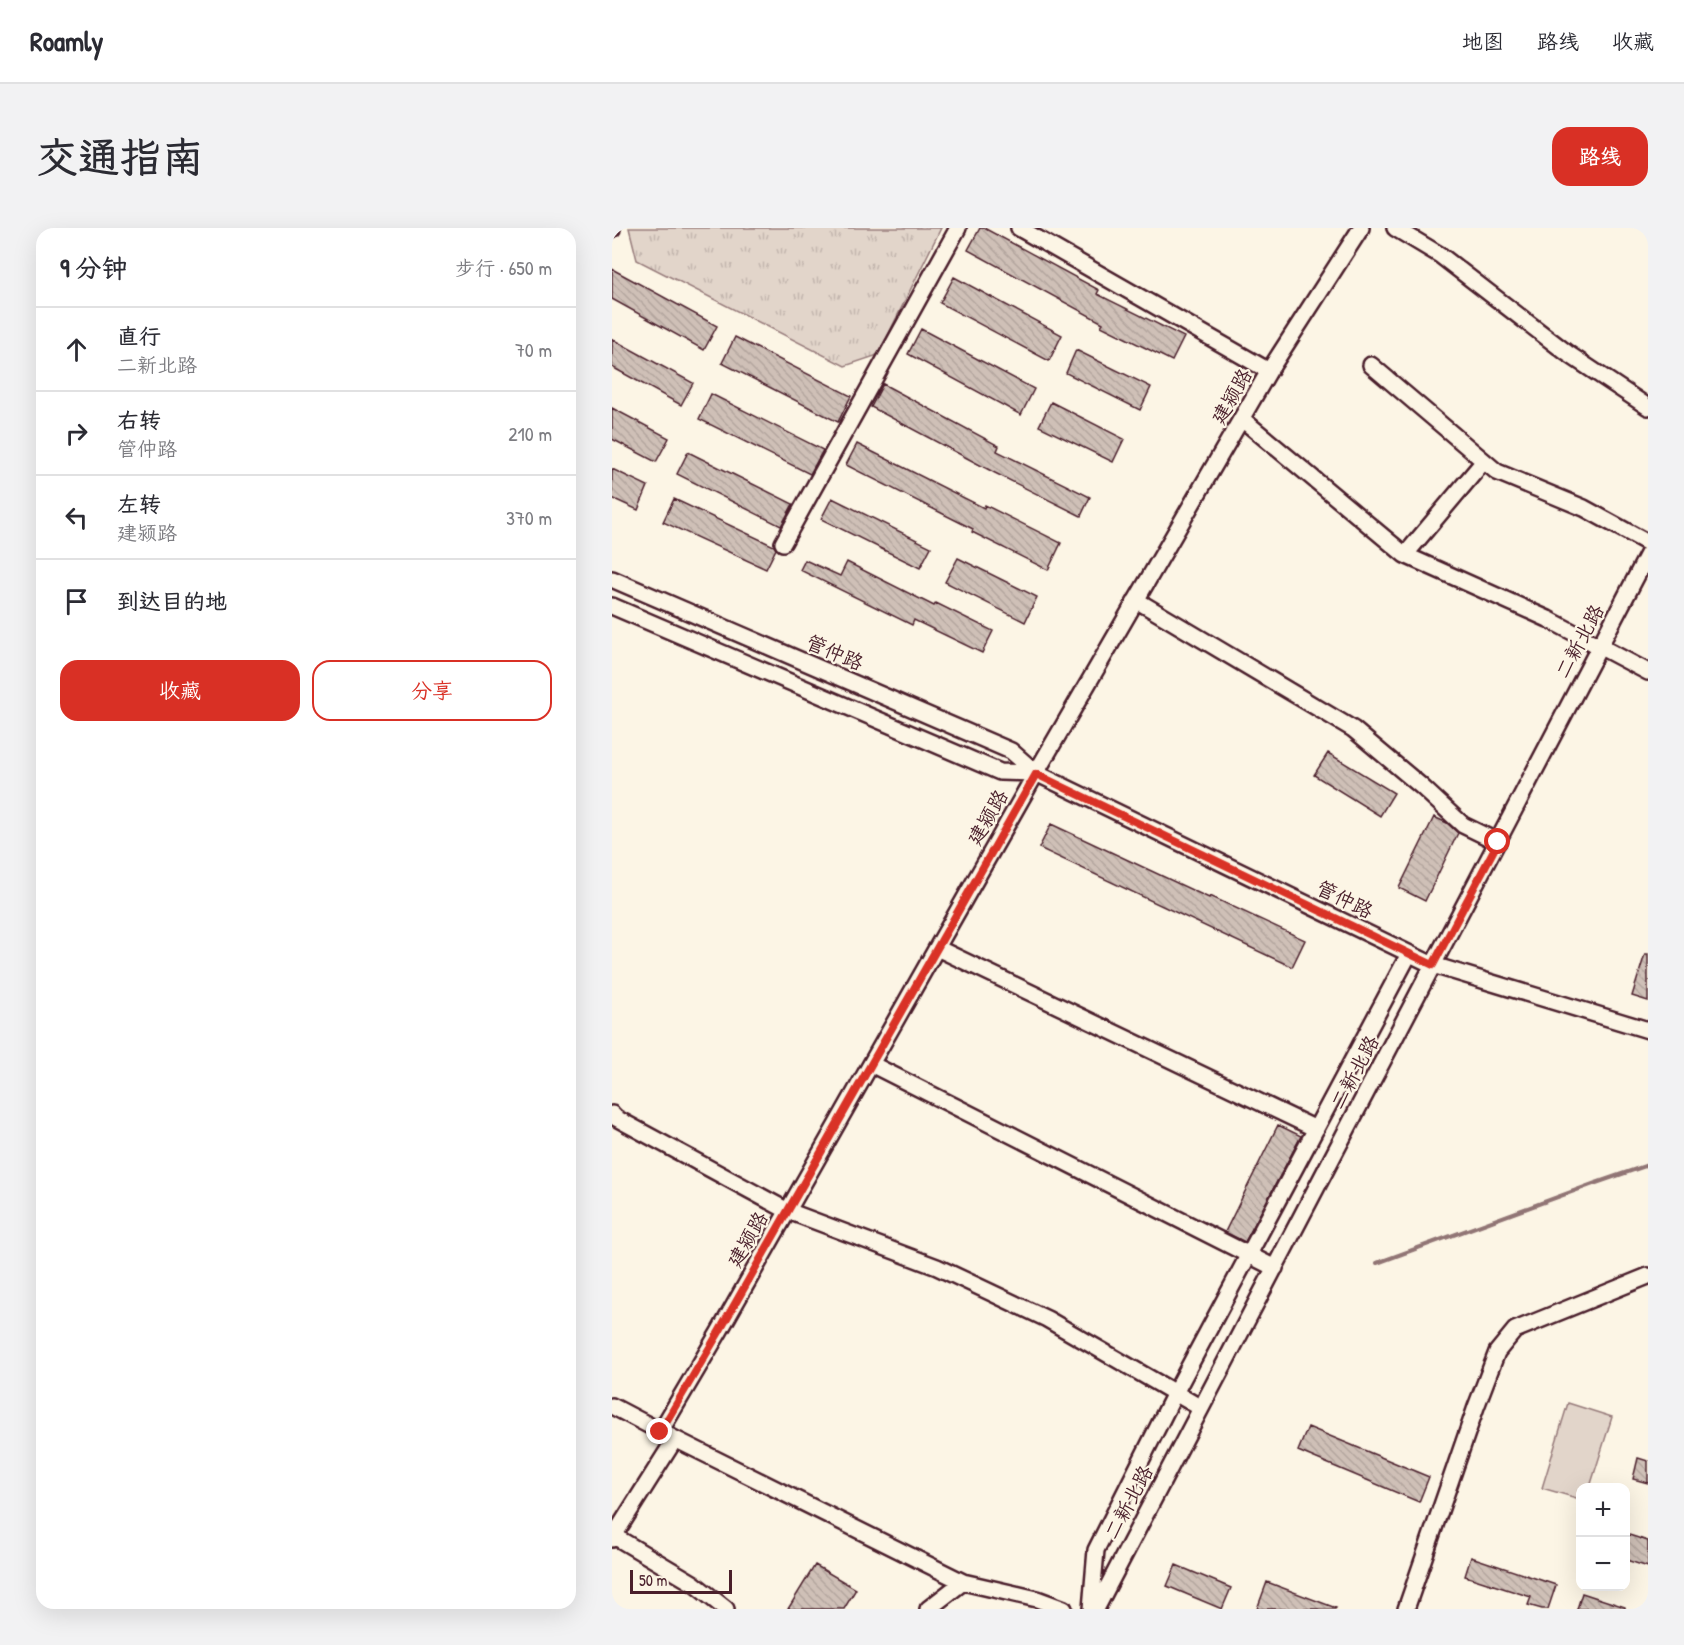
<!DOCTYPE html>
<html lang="zh">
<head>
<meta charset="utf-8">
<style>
  body { margin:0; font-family:"Patrick Hand","LXGW WenKai TC",sans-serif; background:#f2f2f3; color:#2b2b33 }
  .controls { position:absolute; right:18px; bottom:18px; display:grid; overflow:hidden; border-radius:12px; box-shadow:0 6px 24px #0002 }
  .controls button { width:54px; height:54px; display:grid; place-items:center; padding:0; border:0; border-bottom:2px solid #e1e1e2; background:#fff; color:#2b2b33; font:30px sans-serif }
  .scale { position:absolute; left:18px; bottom:15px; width:102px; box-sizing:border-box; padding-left:6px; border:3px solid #4a1f2b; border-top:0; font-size:16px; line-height:21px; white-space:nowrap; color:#4a1f2b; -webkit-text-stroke:4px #fcf5e5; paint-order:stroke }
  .stop { position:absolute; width:18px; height:18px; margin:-14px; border:4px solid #d93025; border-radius:50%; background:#fff }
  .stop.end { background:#d93025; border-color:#fff; box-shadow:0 2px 6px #0008 }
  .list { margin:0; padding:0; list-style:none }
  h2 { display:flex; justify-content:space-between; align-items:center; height:78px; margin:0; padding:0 24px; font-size:26px }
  h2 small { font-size:20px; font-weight:400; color:#7c7c81 }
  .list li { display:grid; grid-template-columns:39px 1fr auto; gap:18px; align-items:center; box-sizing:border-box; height:84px; padding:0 24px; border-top:2px solid #e1e1e2 }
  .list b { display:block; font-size:22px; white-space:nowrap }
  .list p { margin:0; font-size:20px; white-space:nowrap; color:#7c7c81 }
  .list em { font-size:20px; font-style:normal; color:#7c7c81 }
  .actions { display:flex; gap:12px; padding:18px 24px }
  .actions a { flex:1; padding:14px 0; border:2px solid #d93025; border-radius:18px; text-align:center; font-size:21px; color:#d93025 }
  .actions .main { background:#d93025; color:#fff }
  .icon { flex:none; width:33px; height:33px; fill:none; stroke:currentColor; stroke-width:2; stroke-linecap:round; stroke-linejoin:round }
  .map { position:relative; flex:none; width:1036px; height:1381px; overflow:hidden; border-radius:18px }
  header { display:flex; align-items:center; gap:36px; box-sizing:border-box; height:84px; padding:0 30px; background:#fff; border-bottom:2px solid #e1e1e2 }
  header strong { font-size:28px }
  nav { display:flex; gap:33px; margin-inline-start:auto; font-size:21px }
  .intro { display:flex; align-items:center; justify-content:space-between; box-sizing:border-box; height:144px; padding:0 36px }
  h1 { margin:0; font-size:42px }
  .button { padding:15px 27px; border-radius:18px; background:#d93025; color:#fff; font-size:21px; font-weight:700 }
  main { display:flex; gap:36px; padding:0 36px }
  aside { flex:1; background:#fff; border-radius:18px; box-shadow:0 6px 24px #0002 }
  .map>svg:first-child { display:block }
</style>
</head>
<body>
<header>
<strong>Roamly</strong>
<nav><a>地图</a><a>路线</a><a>收藏</a></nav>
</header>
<div class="intro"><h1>交通指南</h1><a class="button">路线</a></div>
<main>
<aside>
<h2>9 分钟<small>步行 · 650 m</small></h2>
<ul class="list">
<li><svg class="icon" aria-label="ahead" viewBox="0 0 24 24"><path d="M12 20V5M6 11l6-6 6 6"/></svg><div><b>直行</b><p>二新北路</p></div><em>70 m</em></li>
<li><svg class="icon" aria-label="right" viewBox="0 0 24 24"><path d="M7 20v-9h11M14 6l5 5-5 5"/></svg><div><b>右转</b><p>管仲路</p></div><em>210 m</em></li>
<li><svg class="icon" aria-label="left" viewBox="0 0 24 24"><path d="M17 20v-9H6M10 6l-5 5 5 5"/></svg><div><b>左转</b><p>建颍路</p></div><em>370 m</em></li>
<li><svg class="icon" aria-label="arrive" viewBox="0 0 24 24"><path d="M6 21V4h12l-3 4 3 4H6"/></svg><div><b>到达目的地</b></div></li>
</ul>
<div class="actions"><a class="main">收藏</a><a>分享</a></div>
</aside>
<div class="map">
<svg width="1036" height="1381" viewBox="0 0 1036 1381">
  <defs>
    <pattern id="park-tufts" width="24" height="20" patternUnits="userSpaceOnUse" patternTransform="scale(1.5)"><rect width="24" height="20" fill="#e2d5ca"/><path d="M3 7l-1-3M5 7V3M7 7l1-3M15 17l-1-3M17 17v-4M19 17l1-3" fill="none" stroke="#c3b6ae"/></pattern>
    <pattern id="building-back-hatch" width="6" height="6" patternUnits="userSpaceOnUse" patternTransform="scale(1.5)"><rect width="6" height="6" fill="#cfc0b7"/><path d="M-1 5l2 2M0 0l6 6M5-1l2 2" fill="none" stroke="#b3a59e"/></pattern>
  </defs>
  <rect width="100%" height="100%" fill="#fcf5e5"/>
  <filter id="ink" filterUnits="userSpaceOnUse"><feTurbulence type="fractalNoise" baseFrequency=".0167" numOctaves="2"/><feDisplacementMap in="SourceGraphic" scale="12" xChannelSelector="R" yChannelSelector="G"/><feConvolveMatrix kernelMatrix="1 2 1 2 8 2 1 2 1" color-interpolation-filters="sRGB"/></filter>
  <g filter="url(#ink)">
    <path fill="#e2d5ca" stroke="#967a7a" stroke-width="1.5" d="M956 1175 1000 1189 978 1259 969 1260 968 1271 930 1260Z"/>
    <path fill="url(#park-tufts)" stroke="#967a7a" stroke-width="1.5" d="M17 0H329L266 127 233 138 25 32Z"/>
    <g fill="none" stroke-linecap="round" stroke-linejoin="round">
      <path stroke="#917474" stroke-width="4" d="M765 1035 981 956 1036 937"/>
    </g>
    <path fill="url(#building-back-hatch)" stroke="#4a1f2b" stroke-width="1.5" d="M368 0H372L487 62 485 66 572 109 560 133 489 98 491 95 356 22Z
      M0 41 105 98 92 122 0 71Z
      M342 49 450 107 437 133 328 75Z
      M309 101 422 161 409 187 296 126Z
      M123 109 239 168 226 194 110 135Z
      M0 111 81 155 69 177 0 139Z
      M464 122 539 159 528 182 454 145Z
      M271 156 387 218 385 223 478 269 469 288 383 245 259 179Z
      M99 166 211 222 198 246 87 191Z
      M439 174 512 211 501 234 427 198Z
      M0 180 57 210 44 234 0 211Z
      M245 216 372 280 373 277 449 315 436 342 360 304 361 301 234 237Z
      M76 224 181 276 169 298 65 246Z
      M0 241 36 258 26 282 0 270Z
      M220 270 319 319 308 340 209 291Z
      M62 271 162 318 164 321 154 341 51 294Z
      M346 330 425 369 413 394 333 354Z
      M193 332 228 348 235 334 322 378 324 375 381 403 370 425 302 392 300 397 188 342Z
      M716 525 782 565 768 588 702 547Z
      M822 589 835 595 846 605 813 673 787 660Z
      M439 596 597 670 598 668 693 712 680 739 427 620Z
      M1033 726H1036V773L1020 768Z
      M666 897 689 908 633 1014 613 1004Z
      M696 1199 817 1249 807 1274 686 1223Z
      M1026 1230 1036 1233V1255L1021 1251Z
      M1014 1306 1036 1313V1339L1014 1332Z
      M859 1329 944 1357 936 1381H930L916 1377 919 1369 853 1348Z
      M203 1337 244 1361 232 1381H176Z
      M564 1337 619 1360 610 1381 555 1358Z
      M655 1354 724 1380 723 1381H645Z
      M970 1365 1013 1379V1381H965Z"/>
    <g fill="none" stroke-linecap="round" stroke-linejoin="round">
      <g stroke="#4a1f2b" stroke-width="20">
        <path id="minor" d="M407 0 657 143
          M783 0 828 27 955 125 1036 179
          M0 1V0
          M759 137 885 244 972 280 1036 315
          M630 191 793 327 936 391 1036 444
          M171 315 346 0
          M793 327 872 233
          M0 351 399 523 424 545 388 544 0 378
          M524 372 741 501 809 558 851 597 886 614
          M424 545 821 737 1036 802
          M325 720 704 901
          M259 836 663 1040
          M0 886 4 890 176 983 325 1039 435 1091 589 1180
          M0 1178 63 1211 351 1354 425 1371 452 1381
          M48 1204 107 1104 424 545 657 143 749 0
          M2 1308 81 1355 114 1381
          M0 1311 63 1211
          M316 1381 351 1354
          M479 1381 484 1322 563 1165 797 726
          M484 1381 1036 326
          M794 1381 864 1179 885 1124 903 1102 1036 1048"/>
      </g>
      <use href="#minor" stroke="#fcf5e5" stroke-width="15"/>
    </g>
  </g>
  <g fill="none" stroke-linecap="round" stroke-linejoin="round" filter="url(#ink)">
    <path stroke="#d93025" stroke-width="8" d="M48 1204 107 1104 424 546 821 737 886 614"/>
  </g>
  <g text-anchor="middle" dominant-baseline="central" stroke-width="4.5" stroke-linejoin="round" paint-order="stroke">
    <g font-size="20" fill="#4a1f2b" stroke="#fcf5e5">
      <text transform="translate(619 168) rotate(-60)">建颍路</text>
      <text transform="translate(967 413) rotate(-62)">二新北路</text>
      <text transform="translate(223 424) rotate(23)">管仲路</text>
      <text transform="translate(375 589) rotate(-60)">建颍路</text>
      <text transform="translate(733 671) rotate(26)">管仲路</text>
      <text transform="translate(742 844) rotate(-62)">二新北路</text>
      <text transform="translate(135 1011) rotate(-60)">建颍路</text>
      <text transform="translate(516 1274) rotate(-62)">二新北路</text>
    </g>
  </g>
</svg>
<div class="controls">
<button>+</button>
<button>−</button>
</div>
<div class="scale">50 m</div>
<div class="stop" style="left:886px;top:614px"></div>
<div class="stop end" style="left:48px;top:1204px"></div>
</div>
</main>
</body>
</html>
